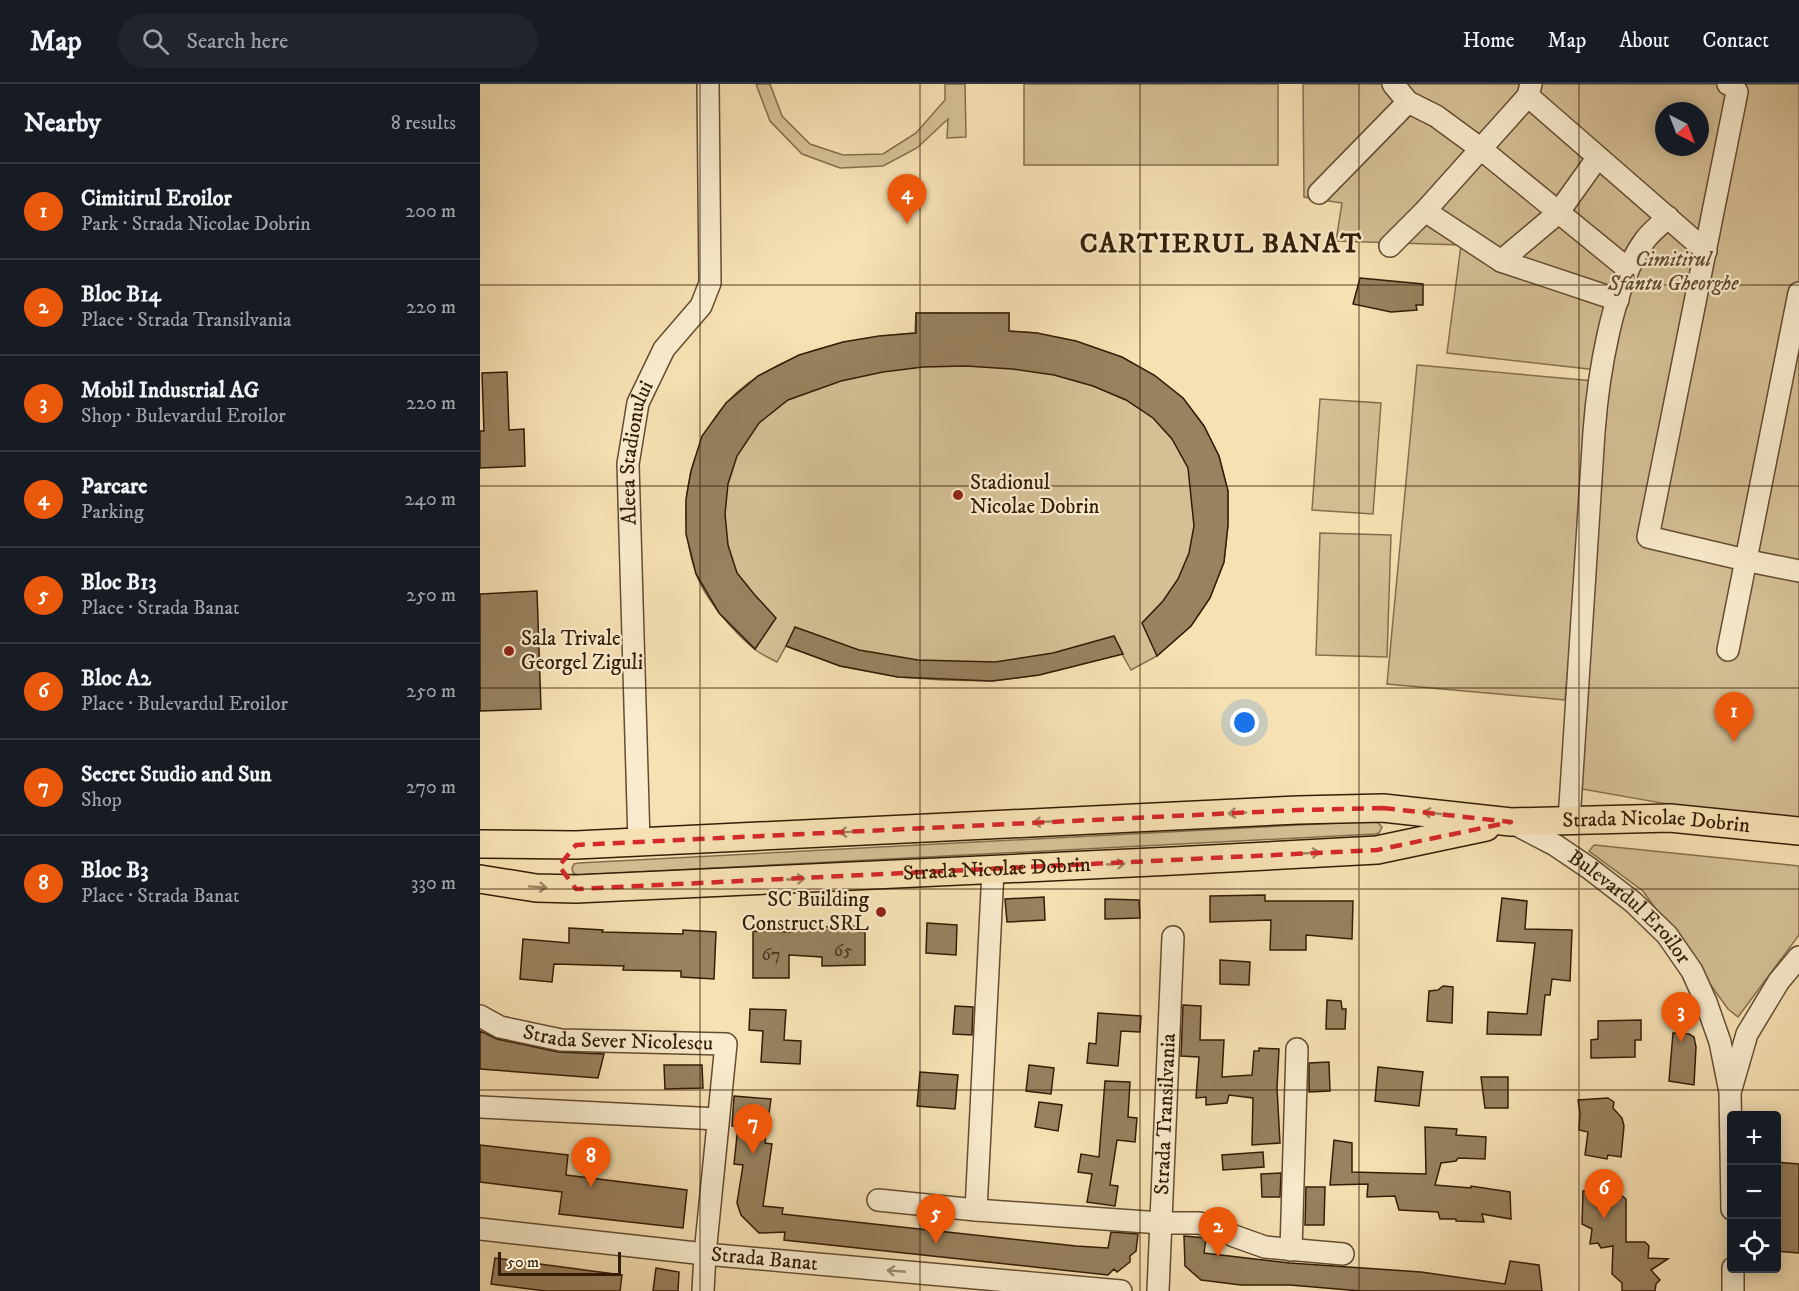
<!DOCTYPE html>
<html lang="en">
<head>
<meta charset="utf-8">
<style>
  body { margin:0; font-family:"IM FELL DW Pica",serif; background:#20242c; color:#f1f3f6 }
  .controls { position:absolute; right:18px; bottom:18px; display:grid; overflow:hidden; border-radius:6px; box-shadow:0 3px 15px #0003 }
  .controls button { width:54px; height:54px; display:grid; place-items:center; padding:0; border:0; border-bottom:2px solid #363941; background:#171b24; color:#f1f3f6; font:30px sans-serif }
  .compass { position:absolute; left:1175px; top:18px; width:54px; height:54px; border-radius:50%; background:#171b24; box-shadow:0 3px 15px #0003; rotate:138deg }
  .scale { position:absolute; left:18px; bottom:15px; width:123px; box-sizing:border-box; padding-left:6px; border:3px solid #331c06; border-top:0; font-size:16px; line-height:21px; white-space:nowrap; color:#331c06; -webkit-text-stroke:4px #f9ecce; paint-order:stroke }
  .you { position:absolute; left:765px; top:639px; width:21px; height:21px; margin:-15px; border:4px solid #fff; border-radius:50%; background:#1a73e8; box-shadow:0 0 0 9px #1a73e833 }
  .badge { display:grid; place-items:center; width:39px; height:39px; border-radius:50%; background:#ea580c; color:#fff; font-size:20px; font-weight:700 }
  .pin { position:absolute; translate:-50% -50px; filter:drop-shadow(0 2px 3px #0008) }
  .pin::after { content:''; position:absolute; top:32px; width:21px; height:18px; background:inherit; clip-path:polygon(0 0,100% 0,50% 100%) }
  .list { margin:0; padding:0; list-style:none }
  h2 { display:flex; justify-content:space-between; align-items:center; height:78px; margin:0; padding:0 24px; font-size:26px }
  h2 small { font-size:20px; font-weight:400; color:#9ea1a6 }
  .list li { display:grid; grid-template-columns:39px 1fr auto; gap:18px; align-items:center; box-sizing:border-box; height:96px; padding:0 24px; border-top:2px solid #363941 }
  .list b { display:block; font-size:22px; white-space:nowrap }
  .list p { margin:0; font-size:20px; white-space:nowrap; color:#9ea1a6 }
  .list em { font-size:20px; font-style:normal; color:#9ea1a6 }
  .icon { flex:none; width:33px; height:33px; fill:none; stroke:currentColor; stroke-width:2; stroke-linecap:round; stroke-linejoin:round }
  .map { position:relative; flex:none; width:1319px; height:1207px; overflow:hidden }
  header { display:flex; align-items:center; gap:36px; box-sizing:border-box; height:84px; padding:0 30px; background:#171b24; border-bottom:2px solid #363941 }
  header strong { font-size:28px }
  nav { display:flex; gap:33px; margin-inline-start:auto; font-size:21px }
  .search { width:420px; height:54px; background:#20242c; display:flex; align-items:center; gap:15px; box-sizing:border-box; padding:0 21px; border-radius:33px; color:#9ea1a6; font-size:22px }
  main { display:flex }
  aside { flex:1; background:#171b24 }
  .map>svg:first-child { display:block }
</style>
</head>
<body>
<header>
<strong>Map</strong>
<div class="search"><svg class="icon" aria-label="search" viewBox="0 0 24 24"><circle cx="10" cy="10" r="6"/><path d="M15 15l6 6"/></svg>Search here</div>
<nav><a>Home</a><a>Map</a><a>About</a><a>Contact</a></nav>
</header>
<main>
<aside>
<h2>Nearby<small>8 results</small></h2>
<ul class="list">
<li><span class="badge">1</span><div><b>Cimitirul Eroilor</b><p>Park · Strada Nicolae Dobrin</p></div><em>200 m</em></li>
<li><span class="badge">2</span><div><b>Bloc B14</b><p>Place · Strada Transilvania</p></div><em>220 m</em></li>
<li><span class="badge">3</span><div><b>Mobil Industrial AG</b><p>Shop · Bulevardul Eroilor</p></div><em>220 m</em></li>
<li><span class="badge">4</span><div><b>Parcare</b><p>Parking</p></div><em>240 m</em></li>
<li><span class="badge">5</span><div><b>Bloc B13</b><p>Place · Strada Banat</p></div><em>250 m</em></li>
<li><span class="badge">6</span><div><b>Bloc A2</b><p>Place · Bulevardul Eroilor</p></div><em>250 m</em></li>
<li><span class="badge">7</span><div><b>Secret Studio and Sun</b><p>Shop</p></div><em>270 m</em></li>
<li><span class="badge">8</span><div><b>Bloc B3</b><p>Place · Strada Banat</p></div><em>330 m</em></li>
</ul>
</aside>
<div class="map">
<svg width="1319" height="1207" viewBox="0 0 1319 1207">
  <rect width="100%" height="100%" fill="#f6e1b3"/>
  <filter id="stains"><feTurbulence type="fractalNoise" baseFrequency=".00333" numOctaves="4"/><feColorMatrix values="0 0 0 0 .2 0 0 0 0 .09 0 0 0 0 .02 0 0 0 .5 -.17"/></filter>
  <radialGradient id="worn" r=".72"><stop offset=".6" stop-color="#630" stop-opacity="0"/><stop offset="1" stop-color="#630" stop-opacity=".3"/></radialGradient>
  <path fill="#d5c096" stroke="#846e4e" stroke-width="1.5" fill-rule="evenodd" d="M276 0H290L302 32 330 60 363 71 403 70 436 49 465 16V0H485L486 53 467 54 468 35 437 64 403 82 360 84 322 70 290 37Z
    M544 0H798V81H544Z
    M823 0H1319V743L1096 704 1117 286 967 269 981 161 856 157 862 119 824 113ZM1184 27H1220V63H1184Z
    M436 229H529V247L557 249 674 291 703 314 724 342 739 372 748 407V441L744 478 730 514 711 542 677 572 651 586 642 570 559 591 512 597 463 596 418 593 360 582 306 562 297 578C289 574 280 570 273 564 253 547 224 514 216 489 191 418 213 332 279 292 326 262 381 253 435 249Z
    M937 281 1114 297 1085 616 907 600Z
    M840 315 901 319 893 430 832 426Z
    M840 449 911 451 907 573 836 571Z
    M896 737 902 743 899 749 895 750 98 791 93 789 92 784 94 780 99 779Z
    M1114 761 1319 782V851L1258 933 1248 925 1163 807 1109 767Z"/>
  <path fill="#988260" stroke="#331c06" stroke-width="1.5" d="M880 194 943 200V221H936L937 226 911 228 873 220Z
    M436 229H529V247L557 249 596 257 642 273 674 291 703 314 724 342 739 372 748 407V441L744 478 730 514 711 542 677 572 662 539 683 517 698 495 709 469 714 442 708 384 692 355 673 334 646 316 613 302 574 291 532 285 486 282 443 283 403 288 361 297 308 316 279 339 257 372 248 400 245 430 248 461 257 489 274 510 296 534 275 565 239 529 216 490 206 450V415L211 387 222 352 246 319 278 292 319 271 363 258 399 252 436 249Z
    M27 288 29 346 44 345 45 382 0 384V347H4L2 289Z
    M57 507 61 625 0 627V510Z
    M315 543 379 566 438 576 515 578 573 569 634 552 643 570 559 591 512 597 418 593 360 582 306 562Z
    M785 811V817H873L872 855 826 851V866H790L791 836 730 838V812Z
    M564 813 565 836 527 838 525 815Z
    M1022 814 1047 817 1045 845 1092 846 1090 897 1072 895 1070 911H1065L1061 951 1007 950 1008 928 1047 930 1055 859 1017 857Z
    M625 815 659 816 660 834 625 835Z
    M447 839 477 841 476 871 446 869Z
    M312 840 342 843 379 842V848H385V881L342 882V873L309 871V894H273V847L312 848Z
    M89 844 123 846 122 848 203 850V846L236 848 234 895 201 893V887L143 886 144 882 74 880 72 898 40 895 43 855 89 859Z
    M740 876 770 878 769 901 740 900Z
    M963 902 973 903 972 939 947 937 949 907 958 906Z
    M847 916 861 917 862 925H866L865 945H846Z
    M703 921 721 922 720 956H744L742 993 772 991 774 967H779V964L799 965 797 1004 800 1059 772 1061 773 1014 749 1011 747 1019 726 1021V1013L716 1014 719 973 701 972Z
    M475 922 493 923 492 951 473 950Z
    M270 925 306 926 304 956 321 957 320 980 281 978 283 947 269 946Z
    M618 929 661 932 660 948 641 947 638 982 607 979 609 959 616 960Z
    M1161 936V956H1155V973L1111 974V956L1118 955V937Z
    M0 947 17 955 78 968 124 970 118 994 0 985Z
    M1193 949 1209 950 1214 953 1216 963 1214 1001 1189 997Z
    M849 978 850 1007 829 1008V979Z
    M184 981H222L223 1004 185 1005Z
    M549 981 574 984 571 1010 546 1007Z
    M898 983 943 988 939 1022 895 1017Z
    M440 988 478 991 475 1025 437 1022Z
    M1001 993H1028V1024H1005Z
    M625 997 650 998 648 1033 657 1034 655 1058 637 1056 630 1101 638 1102 635 1122 607 1118 612 1090 598 1088 601 1070 619 1073Z
    M254 1012 291 1015 285 1059 292 1060 283 1122 303 1124 302 1130 596 1162 628 1164 631 1148 658 1150 656 1167 650 1172V1178L637 1188 634 1185 628 1191 304 1156 305 1148 279 1149 261 1131 257 1119 263 1081 254 1080 258 1042H252Z
    M1128 1014 1134 1018 1133 1024 1142 1034 1144 1042 1141 1073 1128 1071 1127 1075 1105 1071 1108 1048 1099 1046 1100 1029 1098 1016Z
    M559 1018 582 1021 578 1047 555 1043Z
    M945 1043 977 1045 976 1051 1006 1053 1005 1075 978 1074 976 1077 961 1079 955 1101 991 1104V1102L1030 1108 1031 1135 1002 1130 1004 1138 976 1137V1135H960L958 1128 919 1126 915 1112 887 1113 888 1100 850 1101 854 1056 872 1059V1088L946 1090Z
    M0 1061 88 1071 86 1091 207 1106 203 1144 79 1130 82 1108 0 1098Z
    M783 1068 784 1083 743 1086 742 1071Z
    M1296 1078 1319 1080V1169L1296 1167Z
    M801 1089 800 1113H782L781 1090Z
    M826 1103H845L844 1141H825Z
    M1103 1107H1136L1146 1115V1158H1165L1169 1162 1168 1174 1188 1175 1171 1186 1180 1196 1176 1200 1175 1207H1142V1199L1132 1190 1133 1162 1121 1164 1118 1159 1110 1160 1112 1145 1102 1140Z
    M704 1152 726 1154 724 1169 810 1179 941 1188 1025 1200 1030 1177 1059 1181 1062 1207H881L810 1201H761L721 1196 705 1182Z
    M15 1174 142 1191 140 1207H66L11 1200Z
    M176 1184 199 1188 198 1207H173Z"/>
  <g fill="none" stroke-linecap="round" stroke-linejoin="round">
    <g stroke="#644d31" stroke-width="24">
      <g id="minor">
        <path d="M913 0 928 18 956 32 1001 65 1148 185"/>
        <path d="M1051 0 1048 12 1226 167"/>
        <path d="M1248 0 1253 2 1257 8 1168 453 1274 478 1319 487"/>
        <path d="M839 109 928 18"/>
        <path d="M945 127 1021 177 1138 216"/>
        <path d="M910 162 945 127 1048 12"/>
        <path d="M1021 177 1078 129 1118 73"/>
        <path d="M1248 566 1319 209"/>
        <path d="M1089 737 1114 348C1118 294 1132 200 1165 156 1171 148 1180 141 1188 133"/>
        <path id="s1" d="M1031 738 1075 761 1109 784 1153 818 1187 851 1212 887 1226 918 1240 958 1250 1008 1252 1125"/>
        <path id="s2" d="M159 758 148 380 158 319 184 265 221 222 230 199 228 0"/>
        <path id="s3" d="M0 932 20 943 81 956 246 960 225 1170 223 1207"/>
        <path d="M1251 1005 1267 950 1299 897 1319 873"/>
        <path d="M0 1023 238 1035"/>
        <path d="M398 1116 496 1126 681 1139H719L736 1143 754 1152 785 1163 863 1170"/>
        <path d="M496 1126 513 786"/>
        <path id="s4" d="M0 1145 225 1170 641 1207"/>
        <path d="M811 1166 817 965"/>
        <path d="M1253 1184V1207"/>
        <path id="s5" d="M678 1207 693 853"/>
      </g>
    </g>
    <g stroke="#331c06" stroke-width="30">
      <g id="major">
        <path id="s6" d="M0 760 96 761 818 726 903 724 1031 738 1190 734 1319 747"/>
        <path id="s7" d="M0 795 56 804 96 805 693 777 897 766 1006 743"/>
      </g>
    </g>
    <use href="#minor" stroke="#f9ecce" stroke-width="21"/>
    <use href="#major" stroke="#f6e1b3" stroke-width="27"/>
  </g>
  <defs><path id="oneway-shaft" d="M-6 0H5M1.5-3L5.5 0L1.5 3" fill="none" stroke-width="1.6" stroke-linecap="round" stroke-linejoin="round" transform="scale(1.5)"/></defs>
  <g stroke="#9e8865">
    <use href="#oneway-shaft" transform="translate(757 729) rotate(177)"/>
    <use href="#oneway-shaft" transform="translate(952 729) rotate(-174)"/>
    <use href="#oneway-shaft" transform="translate(562 738) rotate(177)"/>
    <use href="#oneway-shaft" transform="translate(368 748) rotate(177)"/>
    <use href="#oneway-shaft" transform="translate(831 769) rotate(-3)"/>
    <use href="#oneway-shaft" transform="translate(636 780) rotate(-3)"/>
    <use href="#oneway-shaft" transform="translate(316 795) rotate(-3)"/>
    <use href="#oneway-shaft" transform="translate(58 803) rotate(4)"/>
  </g>
  <use stroke="#a08e74" href="#oneway-shaft" transform="translate(416 1187) rotate(-175)"/>
  <path fill="none" stroke="#d62828" stroke-width="4.5" stroke-dasharray="12 8" stroke-linejoin="round" d="M903 724 1031 738 897 766 96 805 79 782 96 761 818 726Z"/>
  <path fill="none" stroke="#331c06" stroke-width="1.5" stroke-opacity="0.55" d="M220 0V1207M440 0V1207M660 0V1207M879 0V1207M1099 0V1207M0 201H1319M0 402H1319M0 604H1319M0 805H1319M0 1006H1319"/>
  <g fill="#8f2418" stroke="#f9ecce" stroke-width="2">
    <circle cx="478" cy="411" r="6"/>
    <circle cx="29" cy="567" r="6"/>
    <circle cx="401" cy="828" r="6"/>
  </g>
  <g text-anchor="middle" dominant-baseline="central" stroke-width="4.5" stroke-linejoin="round" paint-order="stroke">
    <g font-size="18" fill="#4c361c">
      <text x="363" y="867">65</text>
      <text x="291" y="871">67</text>
    </g>
    <g font-size="21" font-style="italic" fill="#644d31" stroke="#f9ecce">
      <text x="1193" y="176">Cimitirul<tspan x="1193" dy="24">Sfântu Gheorghe</tspan></text>
    </g>
    <g font-size="21" fill="#331c06" stroke="#f9ecce">
      <text stroke="none"><textPath href="#s2" startOffset="390">Aleea Stadionului</textPath></text>
      <text stroke="none"><textPath href="#s6" startOffset="1178">Strada Nicolae Dobrin</textPath></text>
      <text stroke="none"><textPath href="#s7" startOffset="518">Strada Nicolae Dobrin</textPath></text>
      <text stroke="none"><textPath href="#s1" startOffset="147">Bulevardul Eroilor</textPath></text>
      <text stroke="none"><textPath href="#s3" startOffset="142">Strada Sever Nicolescu</textPath></text>
      <text stroke="none"><textPath href="#s5" startOffset="177">Strada Transilvania</textPath></text>
      <text stroke="none"><textPath href="#s4" startOffset="286">Strada Banat</textPath></text>
    </g>
    <g font-size="21" fill="#331c06" stroke="#f9ecce" text-anchor="start">
      <text x="490" y="399">Stadionul<tspan x="490" dy="24">Nicolae Dobrin</tspan></text>
      <text x="41" y="555">Sala Trivale<tspan x="41" dy="24">Georgel Ziguli</tspan></text>
      <text x="389" y="816" text-anchor="end">SC Building<tspan x="389" dy="24">Construct SRL</tspan></text>
    </g>
    <g font-size="27" font-weight="bold" letter-spacing="1.5" fill="#331c06" stroke="#f9ecce">
      <text x="741" y="160">CARTIERUL BANAT</text>
    </g>
  </g>
  <rect width="100%" height="100%" filter="url(#stains)"/>
  <rect width="100%" height="100%" fill="url(#worn)"/>
</svg>
<div class="controls">
<button>+</button>
<button>−</button>
<button><svg class="icon" aria-label="locate" viewBox="0 0 24 24"><circle cx="12" cy="12" r="6"/><path d="M12 2v4M12 18v4M2 12h4M18 12h4"/></svg></button>
</div>
<svg class="compass" viewBox="-18 -18 36 36"><path d="M0-13l5 13h-10z" fill="#e53935"/><path d="M0 13l5-13h-10z" fill="#9ea1a6"/></svg>
<div class="scale">50 m</div>
<div class="you"></div>
<div class="pin badge" style="left:1254px;top:658px">1</div>
<div class="pin badge" style="left:738px;top:1173px">2</div>
<div class="pin badge" style="left:1201px;top:958px">3</div>
<div class="pin badge" style="left:427px;top:140px">4</div>
<div class="pin badge" style="left:456px;top:1160px">5</div>
<div class="pin badge" style="left:1124px;top:1135px">6</div>
<div class="pin badge" style="left:273px;top:1070px">7</div>
<div class="pin badge" style="left:111px;top:1103px">8</div>
</div>
</main>
</body>
</html>
